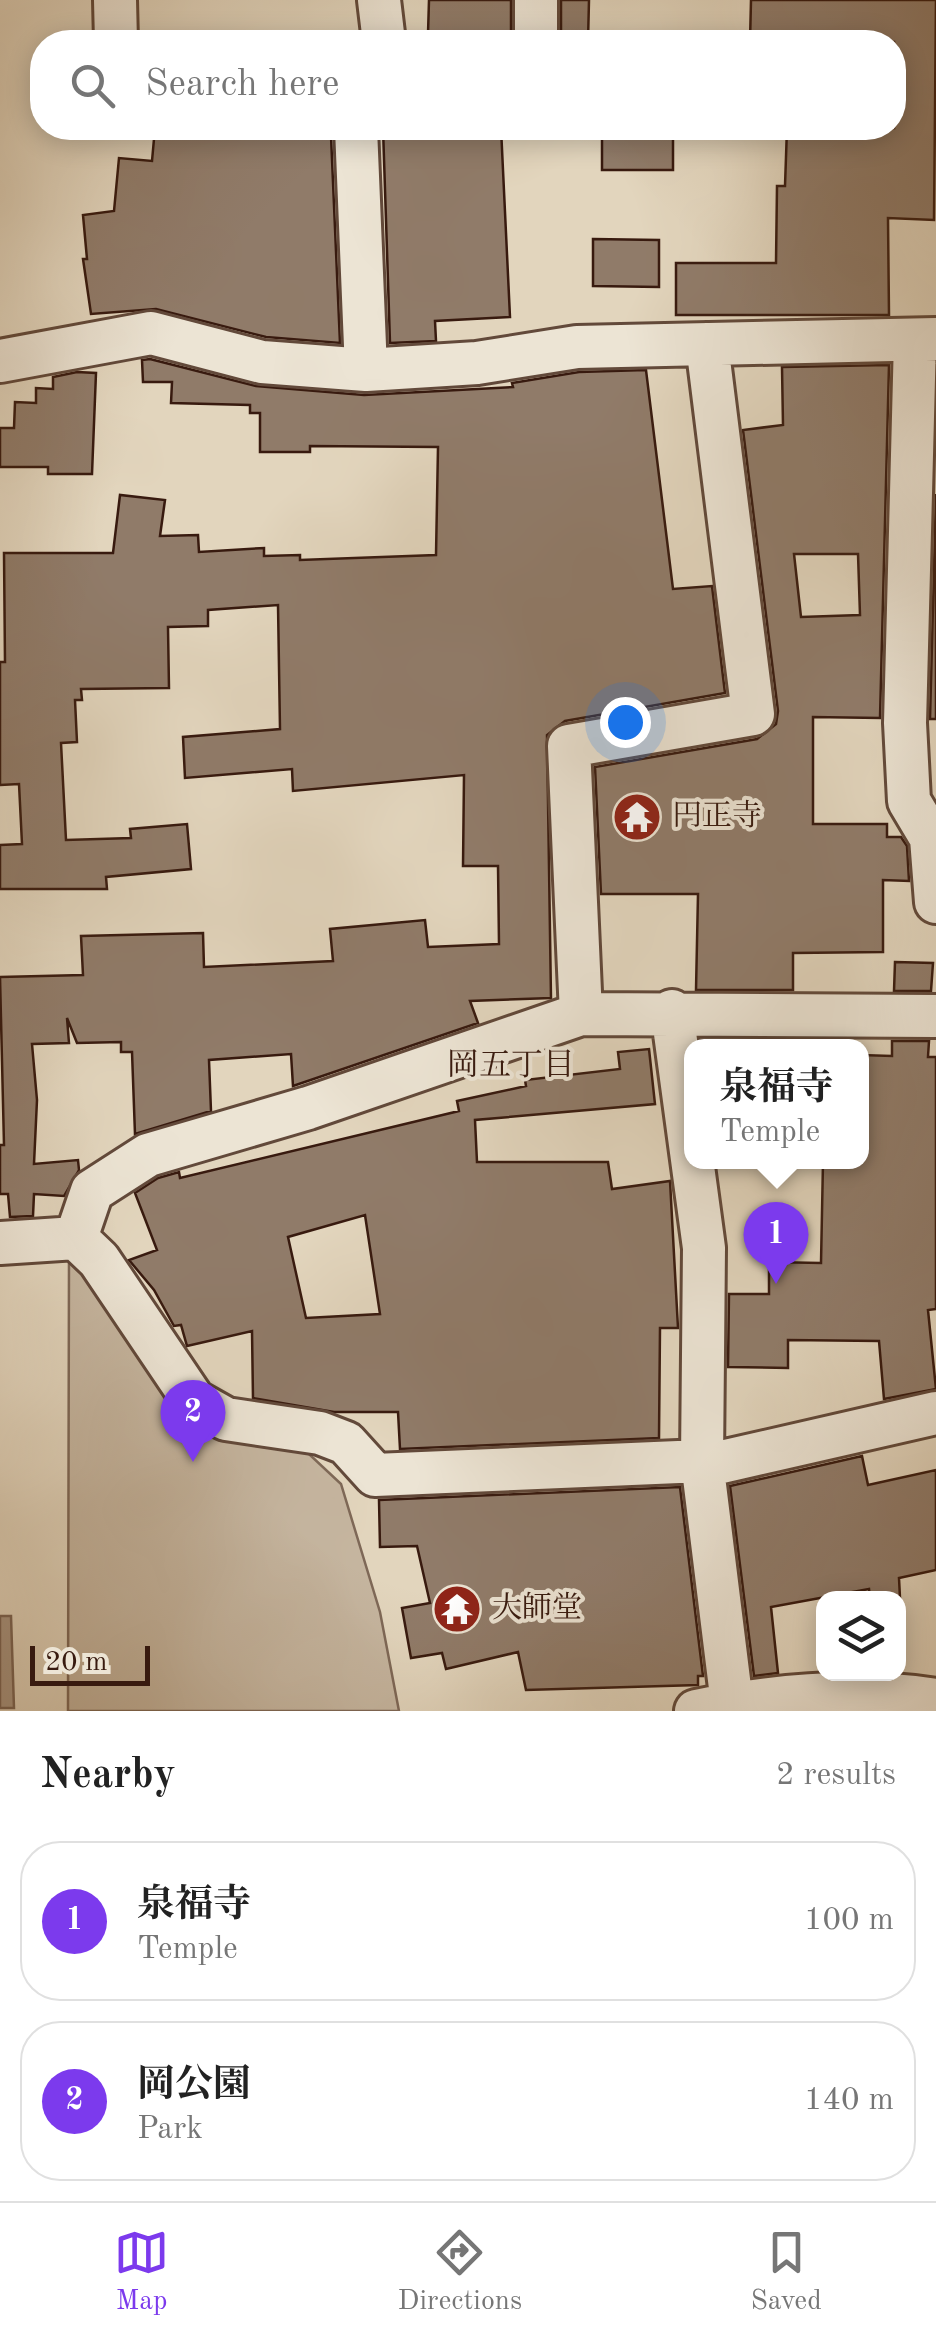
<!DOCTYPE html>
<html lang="en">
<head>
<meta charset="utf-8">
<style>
  body { margin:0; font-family:"Old Standard TT","Noto Serif JP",serif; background:#f6f6f6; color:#222 }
  .controls { position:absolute; right:30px; bottom:30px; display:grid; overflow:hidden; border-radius:20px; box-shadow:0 5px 25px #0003 }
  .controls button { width:90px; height:90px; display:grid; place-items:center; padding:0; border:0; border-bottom:2px solid #e0e0e0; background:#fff; color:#222; font:50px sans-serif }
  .scale { position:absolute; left:30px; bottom:25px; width:120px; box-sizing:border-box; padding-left:10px; border:5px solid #381a0f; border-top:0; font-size:28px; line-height:35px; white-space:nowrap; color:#381a0f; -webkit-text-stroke:8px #ece4d4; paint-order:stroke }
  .you { position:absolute; left:625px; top:722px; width:35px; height:35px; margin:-25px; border:8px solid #fff; border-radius:50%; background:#1a73e8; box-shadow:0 0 0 15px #1a73e833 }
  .badge { display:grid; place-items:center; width:65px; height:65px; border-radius:50%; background:#7c3aed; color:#fff; font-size:32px; font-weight:700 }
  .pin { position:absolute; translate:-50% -82px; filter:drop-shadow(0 2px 5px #0008) }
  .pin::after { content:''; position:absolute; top:52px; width:35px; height:30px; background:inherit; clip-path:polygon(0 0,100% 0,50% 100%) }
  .popup { position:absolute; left:684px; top:1039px; width:185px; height:130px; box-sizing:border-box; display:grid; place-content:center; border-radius:20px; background:#fff; filter:drop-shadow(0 2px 8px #0005); font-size:32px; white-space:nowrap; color:#767676 }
  .popup b { font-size:38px; color:#222 }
  .popup::after { content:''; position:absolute; left:50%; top:100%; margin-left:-20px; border:20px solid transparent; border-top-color:#fff }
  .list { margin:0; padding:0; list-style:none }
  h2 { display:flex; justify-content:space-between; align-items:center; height:130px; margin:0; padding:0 40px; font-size:42px }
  h2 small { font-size:32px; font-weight:400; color:#767676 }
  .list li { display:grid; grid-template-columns:65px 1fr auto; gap:30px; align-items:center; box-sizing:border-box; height:160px; margin:0 20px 20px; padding:0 20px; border:2px solid #e0e0e0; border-radius:40px }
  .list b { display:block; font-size:38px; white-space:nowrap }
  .list p { margin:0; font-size:32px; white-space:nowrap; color:#767676 }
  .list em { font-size:32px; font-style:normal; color:#767676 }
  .icon { flex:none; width:55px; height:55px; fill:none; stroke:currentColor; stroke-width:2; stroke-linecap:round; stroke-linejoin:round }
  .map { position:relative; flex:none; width:936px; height:1711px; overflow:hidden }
  .search { position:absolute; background:#fff; box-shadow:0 5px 25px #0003; left:30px; right:30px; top:30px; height:110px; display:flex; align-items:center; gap:25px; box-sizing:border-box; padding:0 35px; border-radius:40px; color:#767676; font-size:38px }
  .sheet { height:490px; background:#fff }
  nav { display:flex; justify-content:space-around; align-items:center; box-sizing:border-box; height:140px; border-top:2px solid #e0e0e0; background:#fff; font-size:28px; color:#767676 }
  nav a { display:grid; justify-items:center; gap:5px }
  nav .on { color:#7c3aed }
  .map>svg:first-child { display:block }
</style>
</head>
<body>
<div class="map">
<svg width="936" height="1711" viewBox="0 0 936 1711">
  <rect width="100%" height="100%" fill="#e2d5bd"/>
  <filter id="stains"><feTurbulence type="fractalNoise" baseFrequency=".002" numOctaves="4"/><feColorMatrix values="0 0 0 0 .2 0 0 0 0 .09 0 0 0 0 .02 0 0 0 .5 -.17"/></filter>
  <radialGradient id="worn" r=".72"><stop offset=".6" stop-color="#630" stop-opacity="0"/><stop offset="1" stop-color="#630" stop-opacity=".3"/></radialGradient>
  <path fill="#c5b59f" stroke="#7e6857" stroke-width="2.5" d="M78 1255 148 1362 293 1439 341 1484 380 1612 399 1711H68L69 1256Z"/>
  <path fill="#a89582" stroke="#7b6454" stroke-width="2.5" d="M0 1616H11L14 1708H0Z"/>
  <path fill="#907b69" stroke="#381a0f" stroke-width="2.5" fill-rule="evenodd" d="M429 0H511V42H498L495 35 428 34Z
    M561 0H589L588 42H561Z
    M751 0H936L934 220 888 218 889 315H676V263H776L777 186H785L787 128H894V42H750Z
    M155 128H243L264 134 331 136 340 343 266 337 156 309 91 314 83 259H87L83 215 114 211 119 158 152 161Z
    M383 128H501L510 317 435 321 436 341 390 343Z
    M602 129H673V170H602Z
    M593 239 659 240V287L593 286Z
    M150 359 256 386 364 395 513 387 512 383 579 372 646 370 673 589 712 586 725 693 565 721 547 735 551 998 470 1001 478 1023 293 1086 291 1054 209 1060 211 1111 135 1134 132 1052H121V1042L77 1043 67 1018 69 1043 32 1044 37 1100 34 1164 78 1160 79 1170 64 1196 34 1194 33 1216 10 1217 8 1194H0V1145H4L0 977 83 975 81 936 203 933 204 967 333 961 330 929 425 920 428 947 499 944 498 866H463L464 775 293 791 292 769 185 778 183 737 280 729 278 605 208 610V626L168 627 169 688 81 689 82 700H75L77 742 61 743 66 840 131 838 130 829 187 824 191 869 106 877 107 889H0V845L22 844 19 784 0 785V662H5L4 553H113L120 495 165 500 160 536 198 535 199 552 264 548V556L300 555V560L436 555 438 447 310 446V452H260V413H250V405L171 403 172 382H143L142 360Z
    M889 365 880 718 813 717V824H887V837H901L907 846 909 881 883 880V952L793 953V990H696L698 894H601L595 767 757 739 776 724 778 711 743 430 783 425 782 367ZM794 554H858L860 615 801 617Z
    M77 372 96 373 92 474H48V467H0V428H14L15 402 36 403V388L53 389V377Z
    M936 494V719H930Z
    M895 962 933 963 931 991H894Z
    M701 1040H793V1046H702Z
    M892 1041H929L928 1057H936V1309L928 1310 936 1389 884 1399 879 1341 788 1340V1368L728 1367 729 1294H769V1262L821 1263 823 1162H861V1055L892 1056Z
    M649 1049 655 1104 475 1120 477 1162H608L612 1189 670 1181 678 1328H660L659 1438 400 1449 398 1412H334L253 1398 252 1331 187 1346 181 1325 174 1326 154 1290 129 1260 157 1250 135 1193 158 1178 179 1172 180 1178 459 1111 457 1101 526 1086 525 1080 620 1069 618 1052ZM365 1215 380 1314 306 1318 288 1237Z
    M862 1456 868 1485 936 1470V1570L899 1578 900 1598H870L869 1589 771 1607 778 1673 754 1676 730 1486Z
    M680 1487 703 1676H698V1685L526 1690 518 1652 446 1669 442 1653 411 1658 402 1608 430 1603 417 1546 380 1547 379 1500Z"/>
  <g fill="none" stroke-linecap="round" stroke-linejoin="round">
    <g stroke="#62493a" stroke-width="48">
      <path id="street" d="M115 0 116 42
        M379 0 384 42
        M536 0V42
        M356 128 366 370
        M915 340 905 723 909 801 931 838 936 902
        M0 361 151 333 262 362 366 370 477 363 577 347 936 339
        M672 1011 704 1248 702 1461 732 1704
        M581 1014 569 746 753 714 707 344
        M76 1238 92 1191 148 1155 308 1108 581 1014 936 1016
        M0 1243 76 1238 99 1260 194 1401 226 1419 320 1433 346 1443 375 1475 702 1461
        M704 1466 936 1413
        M696 1711C774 1695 858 1688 936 1700"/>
    </g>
    <use href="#street" stroke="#ece4d4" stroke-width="42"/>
  </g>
  <defs>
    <g id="temple-disc" transform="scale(2.5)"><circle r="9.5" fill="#8f2418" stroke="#ece4d4"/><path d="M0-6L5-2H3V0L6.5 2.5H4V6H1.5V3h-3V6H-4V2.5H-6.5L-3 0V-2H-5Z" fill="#fff"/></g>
  </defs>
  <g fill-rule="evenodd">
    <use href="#temple-disc" x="637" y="817"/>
    <use href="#temple-disc" x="457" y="1609"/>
  </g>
  <g text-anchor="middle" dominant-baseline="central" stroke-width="8" stroke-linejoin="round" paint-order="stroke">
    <g font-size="30" fill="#381a0f" stroke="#ece4d4" text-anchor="start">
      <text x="672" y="817">円正寺</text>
      <text x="492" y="1609">大師堂</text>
    </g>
    <g font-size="32" fill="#381a0f" stroke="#ece4d4">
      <text x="511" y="1067">岡五丁目</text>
    </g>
  </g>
  <rect width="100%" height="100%" filter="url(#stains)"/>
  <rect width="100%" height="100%" fill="url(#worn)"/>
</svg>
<div class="controls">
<button><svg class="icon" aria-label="layers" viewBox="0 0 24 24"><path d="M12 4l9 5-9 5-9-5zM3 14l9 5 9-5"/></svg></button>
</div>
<div class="scale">20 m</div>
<div class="you"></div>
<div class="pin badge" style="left:776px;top:1284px">1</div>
<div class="popup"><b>泉福寺</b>Temple</div>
<div class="pin badge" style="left:193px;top:1462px">2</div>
<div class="search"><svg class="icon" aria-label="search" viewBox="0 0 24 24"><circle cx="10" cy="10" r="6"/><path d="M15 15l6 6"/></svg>Search here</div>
</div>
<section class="sheet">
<h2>Nearby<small>2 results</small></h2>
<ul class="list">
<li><span class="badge">1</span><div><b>泉福寺</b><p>Temple</p></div><em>100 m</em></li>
<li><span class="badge">2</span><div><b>岡公園</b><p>Park</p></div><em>140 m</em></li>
</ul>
</section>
<nav>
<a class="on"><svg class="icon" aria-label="map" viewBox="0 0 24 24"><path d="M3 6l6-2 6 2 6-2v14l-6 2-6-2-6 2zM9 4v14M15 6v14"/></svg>Map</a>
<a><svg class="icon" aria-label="directions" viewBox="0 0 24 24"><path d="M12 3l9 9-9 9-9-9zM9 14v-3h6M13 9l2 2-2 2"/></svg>Directions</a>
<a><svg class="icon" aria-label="saved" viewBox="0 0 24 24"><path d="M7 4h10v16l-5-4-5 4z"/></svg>Saved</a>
</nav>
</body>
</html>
